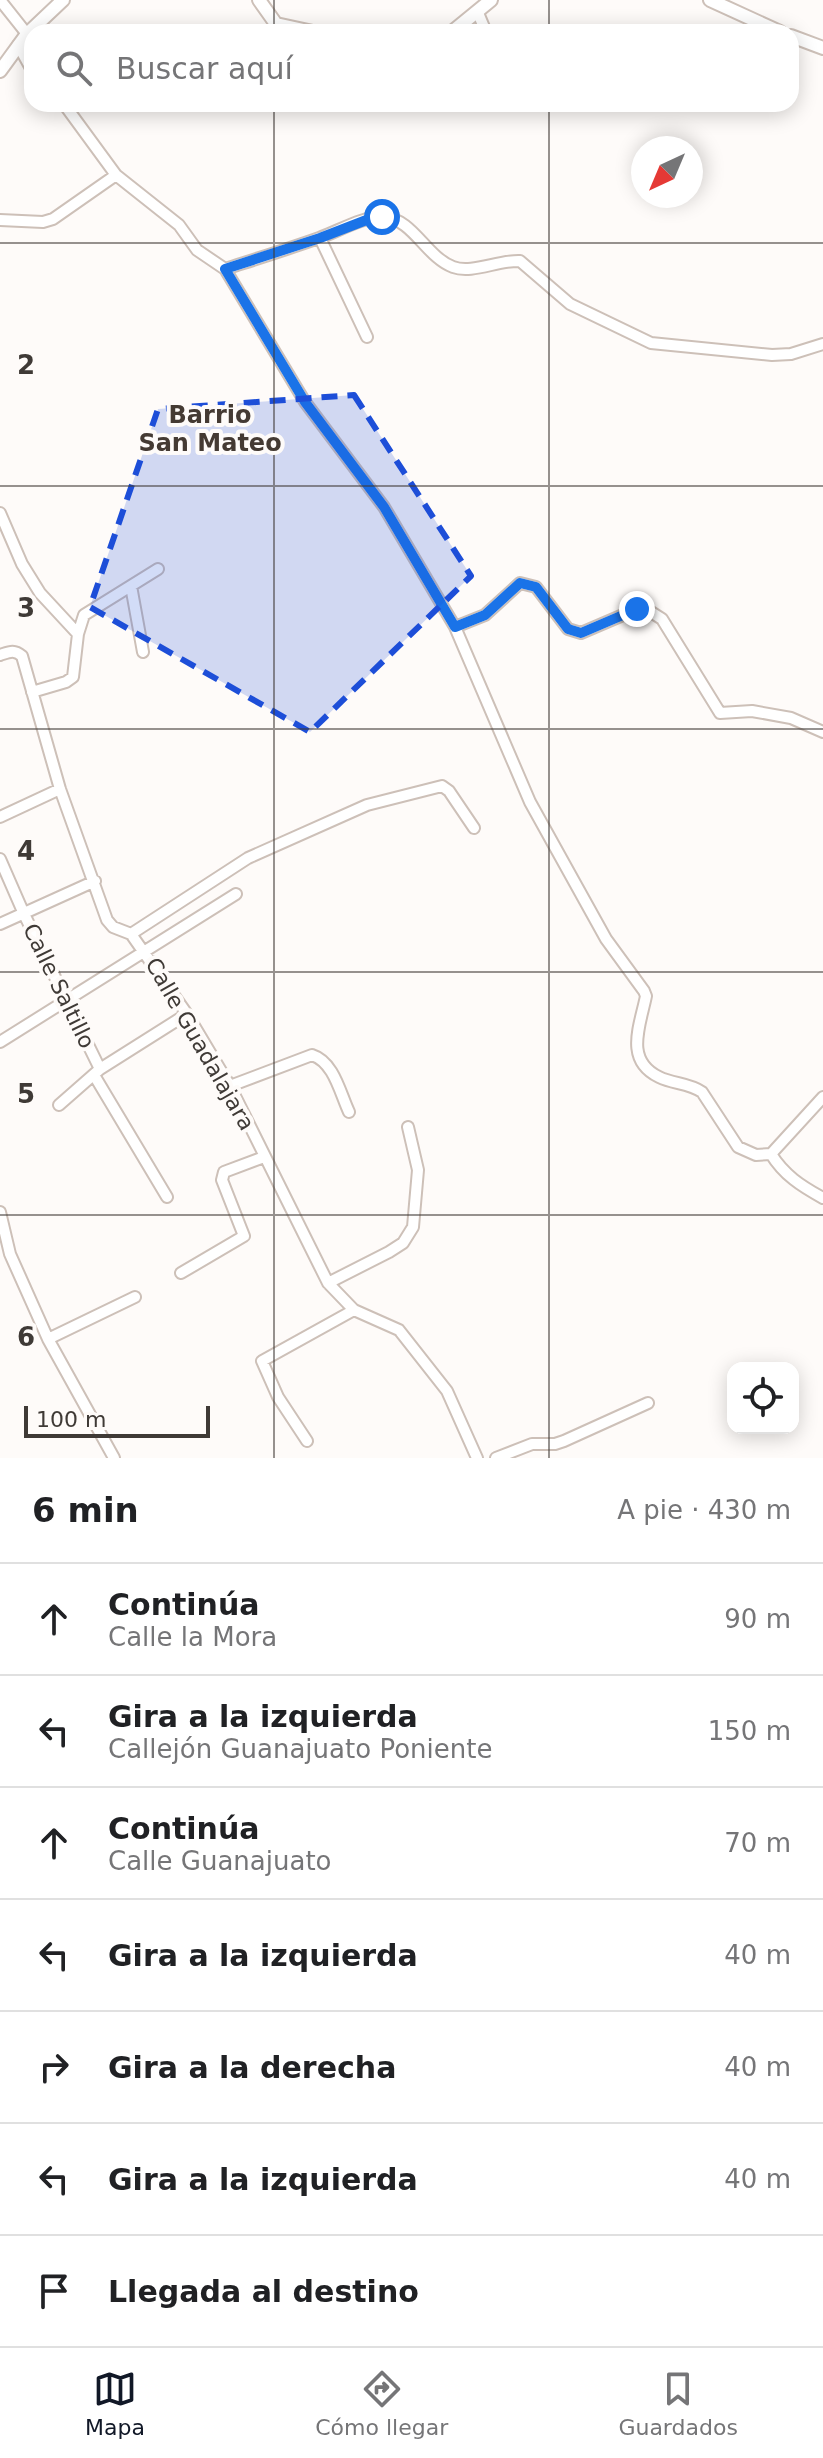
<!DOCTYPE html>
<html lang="es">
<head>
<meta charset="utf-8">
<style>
  body { margin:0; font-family:"DejaVu Sans",sans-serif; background:#f6f6f6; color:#202124 }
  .controls { position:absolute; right:24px; bottom:24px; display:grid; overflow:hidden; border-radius:16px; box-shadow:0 4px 20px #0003 }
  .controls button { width:72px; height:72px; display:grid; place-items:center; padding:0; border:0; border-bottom:2px solid #e0e0e0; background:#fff; color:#202124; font:40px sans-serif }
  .compass { position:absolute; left:631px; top:136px; width:72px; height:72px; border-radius:50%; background:#fff; box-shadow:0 4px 20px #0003; rotate:224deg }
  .scale { position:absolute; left:24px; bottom:20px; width:186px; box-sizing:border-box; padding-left:8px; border:4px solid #3f3a36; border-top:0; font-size:22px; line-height:28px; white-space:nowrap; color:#3f3a36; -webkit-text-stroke:6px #fefbf9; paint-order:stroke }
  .stop { position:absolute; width:24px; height:24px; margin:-18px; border:6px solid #1a73e8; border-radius:50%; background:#fff }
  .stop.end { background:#1a73e8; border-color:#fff; box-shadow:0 2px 8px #0008 }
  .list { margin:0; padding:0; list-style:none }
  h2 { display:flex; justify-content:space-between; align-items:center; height:104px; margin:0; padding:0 32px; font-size:34px }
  h2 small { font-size:26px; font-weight:400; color:#757577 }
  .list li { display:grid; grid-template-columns:52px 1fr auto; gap:24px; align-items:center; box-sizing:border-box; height:112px; padding:0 32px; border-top:2px solid #e0e0e0 }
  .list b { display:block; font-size:30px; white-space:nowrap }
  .list p { margin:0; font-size:26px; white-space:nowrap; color:#757577 }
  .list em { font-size:26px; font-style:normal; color:#757577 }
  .icon { flex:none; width:44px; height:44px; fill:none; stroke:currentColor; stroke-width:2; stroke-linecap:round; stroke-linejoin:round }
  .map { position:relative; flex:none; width:823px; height:1458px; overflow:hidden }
  .search { position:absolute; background:#fff; box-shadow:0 4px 20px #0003; left:24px; right:24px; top:24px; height:88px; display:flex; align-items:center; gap:20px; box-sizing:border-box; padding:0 28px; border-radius:24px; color:#757577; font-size:30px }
  .sheet { height:888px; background:#fff }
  nav { display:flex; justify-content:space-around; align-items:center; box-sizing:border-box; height:112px; border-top:2px solid #e0e0e0; background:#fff; font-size:22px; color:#757577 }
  nav a { display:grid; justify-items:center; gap:4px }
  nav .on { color:#111827 }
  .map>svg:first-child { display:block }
</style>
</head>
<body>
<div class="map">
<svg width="823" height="1458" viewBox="0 0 823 1458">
  <rect width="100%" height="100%" fill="#fefbf9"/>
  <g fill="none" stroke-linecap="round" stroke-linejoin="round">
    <g stroke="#cdc0b8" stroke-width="14">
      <path id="minor" d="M0 0 27 34
        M478 13 486 32
        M18 45 32 70
        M64 104 116 175 179 225 197 250 225 269 305 402 384 507 455 627 530 802 606 939 644 991 646 996C640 1026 624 1060 659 1077 673 1084 689 1083 702 1092L738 1147 756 1155 771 1154C784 1175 801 1186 823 1198
        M0 220 43 222 53 219 116 175
        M320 238 367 337
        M225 269C256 259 288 249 319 238 339 231 363 216 384 217 413 219 426 257 453 267 472 274 498 260 520 261L570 304 651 343 772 355 791 354 823 344
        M0 513 22 564 40 593 78 634 73 677 66 682 32 692
        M131 586 143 652
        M455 627 485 615 520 583 536 587 568 629 581 633 637 609 651 612 662 619 720 713 752 711 791 718 823 732
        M78 634 84 615 158 569
        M0 655C9 652 14 649 22 656L60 789 107 920 113 927 131 934 187 1014 230 1086 328 1283 354 1310 399 1330 447 1391 477 1458
        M0 817 60 789
        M0 859 24 914 100 1069
        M0 924 95 881
        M131 934 248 858 367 805 442 786 449 791 474 828
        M0 1042 236 894
        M94 1075 167 1197
        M230 1086 312 1055C334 1062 340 1093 349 1112
        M59 1105 100 1069 187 1014
        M771 1154 823 1097
        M0 1212 10 1254 48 1339 114 1458
        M181 1273 244 1236 222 1180 224 1172 264 1157
        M328 1283 389 1252 403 1243 413 1227 418 1170 408 1127
        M48 1339 135 1297
        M307 1441 278 1397 262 1361 354 1310
        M496 1458 532 1444H555L564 1441 648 1403"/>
    </g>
    <g stroke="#cdc0b8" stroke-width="16">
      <path id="tertiary" d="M259 0 276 24 313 32
        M710 0 780 32
        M452 32 491 0
        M791 36 823 48
        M0 71 27 34 63 0"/>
    </g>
    <use href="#minor" stroke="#fff" stroke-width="10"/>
    <use href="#tertiary" stroke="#fff" stroke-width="12"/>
  </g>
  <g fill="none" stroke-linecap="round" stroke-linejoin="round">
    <path stroke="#1a73e8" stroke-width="10" d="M382 217 369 219 320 238 225 269 305 402 384 507 455 627 485 615 520 583 536 587 568 629 581 633 637 609"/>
  </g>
  <path fill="#1d4ed8" fill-opacity="0.2" stroke="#1d4ed8" stroke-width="6" stroke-dasharray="16 10" stroke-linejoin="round" d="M354 395 471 576 310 732 90 607 158 409Z"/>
  <path fill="none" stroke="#3f3a36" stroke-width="2" stroke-opacity="0.55" d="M274 0V32M549 0V32M274 104V1458M549 104V1458M0 243H823M0 486H823M0 729H823M0 972H823M0 1215H823"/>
  <g text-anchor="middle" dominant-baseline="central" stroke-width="8" stroke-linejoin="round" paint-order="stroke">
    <g font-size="22" fill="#3f3a36" stroke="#fefbf9">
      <text transform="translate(59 986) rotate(64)">Calle Saltillo</text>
      <text transform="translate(200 1044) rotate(60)">Calle Guadalajara</text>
    </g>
    <g font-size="24" font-weight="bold" fill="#443a33" stroke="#fefbf9">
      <text x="210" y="415">Barrio<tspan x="210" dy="28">San Mateo</tspan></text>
    </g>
  </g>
  <g font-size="26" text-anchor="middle" font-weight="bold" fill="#3f3a36" stroke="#fefbf9" stroke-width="8" stroke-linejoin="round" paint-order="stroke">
    <text x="26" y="374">2</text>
    <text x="26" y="617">3</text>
    <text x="26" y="860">4</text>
    <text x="26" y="1103">5</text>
    <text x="26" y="1346">6</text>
  </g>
</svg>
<div class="controls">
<button><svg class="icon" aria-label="locate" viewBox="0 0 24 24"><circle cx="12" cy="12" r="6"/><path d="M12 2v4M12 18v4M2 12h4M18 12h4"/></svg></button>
</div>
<svg class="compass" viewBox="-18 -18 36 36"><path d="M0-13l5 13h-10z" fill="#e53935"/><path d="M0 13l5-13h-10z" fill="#757577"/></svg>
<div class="scale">100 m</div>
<div class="stop" style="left:382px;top:217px"></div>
<div class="stop end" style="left:637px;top:609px"></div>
<div class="search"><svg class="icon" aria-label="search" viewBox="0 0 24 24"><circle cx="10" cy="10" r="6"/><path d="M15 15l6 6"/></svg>Buscar aquí</div>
</div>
<section class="sheet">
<h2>6 min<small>A pie · 430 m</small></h2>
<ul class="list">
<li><svg class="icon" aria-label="ahead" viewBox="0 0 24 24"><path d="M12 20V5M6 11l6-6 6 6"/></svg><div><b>Continúa</b><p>Calle la Mora</p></div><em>90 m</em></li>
<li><svg class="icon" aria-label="left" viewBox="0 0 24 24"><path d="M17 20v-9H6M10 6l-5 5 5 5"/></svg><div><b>Gira a la izquierda</b><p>Callejón Guanajuato Poniente</p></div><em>150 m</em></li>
<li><svg class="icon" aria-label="ahead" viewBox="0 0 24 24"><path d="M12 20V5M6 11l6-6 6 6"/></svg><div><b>Continúa</b><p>Calle Guanajuato</p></div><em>70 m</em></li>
<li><svg class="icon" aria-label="left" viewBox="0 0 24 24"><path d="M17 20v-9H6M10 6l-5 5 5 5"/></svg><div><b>Gira a la izquierda</b></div><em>40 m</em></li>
<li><svg class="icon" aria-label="right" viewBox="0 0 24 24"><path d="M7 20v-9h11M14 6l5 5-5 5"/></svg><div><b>Gira a la derecha</b></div><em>40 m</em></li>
<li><svg class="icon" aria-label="left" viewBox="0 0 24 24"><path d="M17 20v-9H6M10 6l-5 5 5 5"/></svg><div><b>Gira a la izquierda</b></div><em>40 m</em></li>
<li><svg class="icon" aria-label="arrive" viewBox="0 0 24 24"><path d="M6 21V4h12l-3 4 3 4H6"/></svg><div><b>Llegada al destino</b></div></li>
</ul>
</section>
<nav>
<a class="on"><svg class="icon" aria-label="map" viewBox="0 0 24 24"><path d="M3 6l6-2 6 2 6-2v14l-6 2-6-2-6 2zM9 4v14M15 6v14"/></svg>Mapa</a>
<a><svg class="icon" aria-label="directions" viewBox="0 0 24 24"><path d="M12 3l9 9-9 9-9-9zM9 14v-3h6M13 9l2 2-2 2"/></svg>Cómo llegar</a>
<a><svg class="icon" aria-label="saved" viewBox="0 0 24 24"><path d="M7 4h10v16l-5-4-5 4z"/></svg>Guardados</a>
</nav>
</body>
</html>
